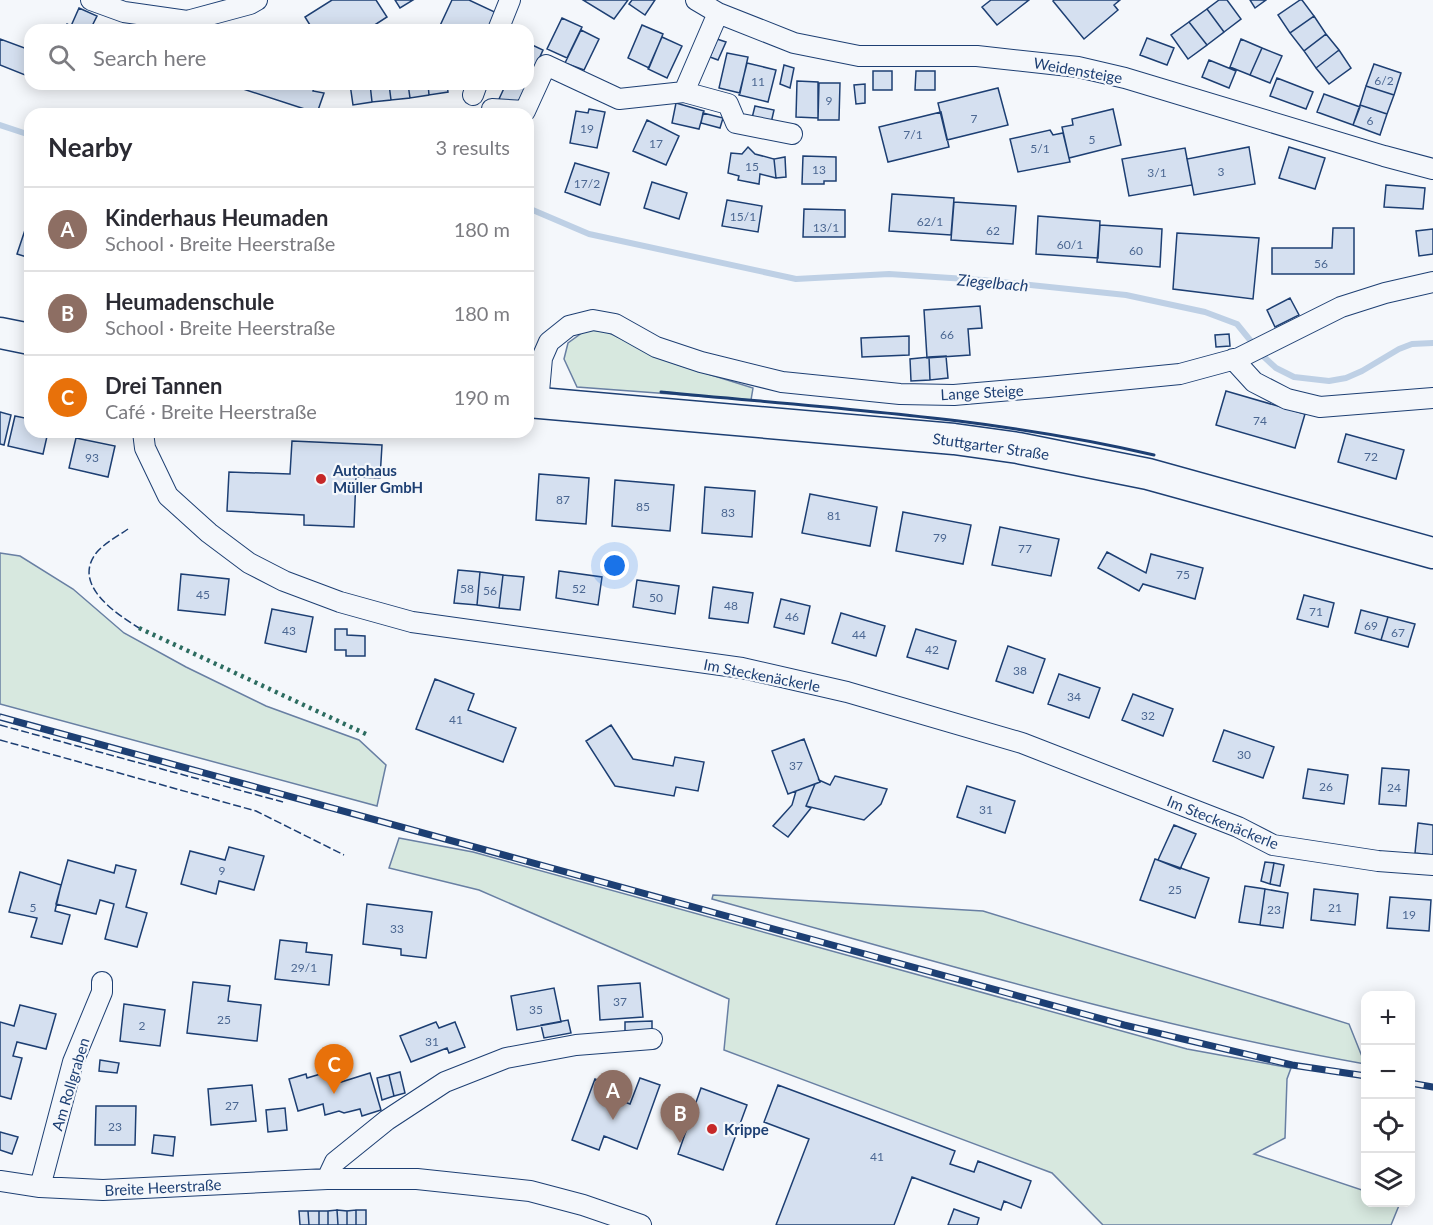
<!DOCTYPE html>
<html lang="en">
<head>
<meta charset="utf-8">
<style>
  body { margin:0; font-family:Lato,sans-serif; background:#f2f2f3; color:#2b2b33 }
  .controls { position:absolute; right:18px; bottom:18px; display:grid; overflow:hidden; border-radius:12px; box-shadow:0 3px 15px #0003 }
  .controls button { width:54px; height:54px; display:grid; place-items:center; padding:0; border:0; border-bottom:2px solid #e1e1e2; background:#fff; color:#2b2b33; font:30px sans-serif }
  .you { position:absolute; left:615px; top:566px; width:21px; height:21px; margin:-15px; border:4px solid #fff; border-radius:50%; background:#1a73e8; box-shadow:0 0 0 9px #1a73e833 }
  .badge { display:grid; place-items:center; width:39px; height:39px; border-radius:50%; background:#ea580c; color:#fff; font-size:20px; font-weight:700 }
  .pin { position:absolute; translate:-50% -50px; filter:drop-shadow(0 2px 3px #0008) }
  .pin::after { content:''; position:absolute; top:32px; width:21px; height:18px; background:inherit; clip-path:polygon(0 0,100% 0,50% 100%) }
  .list { margin:0; padding:0; list-style:none }
  h2 { display:flex; justify-content:space-between; align-items:center; height:78px; margin:0; padding:0 24px; font-size:26px }
  h2 small { font-size:20px; font-weight:400; color:#7c7c81 }
  .list li { display:grid; grid-template-columns:39px 1fr auto; gap:18px; align-items:center; box-sizing:border-box; height:84px; padding:0 24px; border-top:2px solid #e1e1e2 }
  .list b { display:block; font-size:22px; white-space:nowrap }
  .list p { margin:0; font-size:20px; white-space:nowrap; color:#7c7c81 }
  .list em { font-size:20px; font-style:normal; color:#7c7c81 }
  .icon { flex:none; width:33px; height:33px; fill:none; stroke:currentColor; stroke-width:2; stroke-linecap:round; stroke-linejoin:round }
  .map { position:relative; flex:none; width:1433px; height:1225px; overflow:hidden }
  .search { position:absolute; background:#fff; box-shadow:0 3px 15px #0003; left:24px; top:24px; width:510px; height:66px; display:flex; align-items:center; gap:15px; box-sizing:border-box; padding:0 21px; border-radius:18px; color:#7c7c81; font-size:22px }
  .panel { position:absolute; background:#fff; box-shadow:0 3px 15px #0003; left:24px; top:108px; width:510px; height:330px; border-radius:18px }
  .map>svg:first-child { display:block }
</style>
</head>
<body>
<div class="map">
<svg width="1433" height="1225" viewBox="0 0 1433 1225">
  <rect width="100%" height="100%" fill="#f4f7fb"/>
  <path fill="#d7e8df" stroke="#687fa3" stroke-width="1.5" d="M586 330 605 331 676 364 753 388 751 400 577 387 564 359 568 343Z
    M0 553 20 556 73 589 124 633 186 667 266 706 359 740 386 765 377 806 0 704Z
    M399 838 473 852 1187 1049 1291 1068 1287 1079 1285 1138 1254 1154 1365 1191 1366 1202 1400 1203 1391 1225H1103L1052 1173 724 1050 729 999 479 890 389 868Z
    M713 895 983 911 1349 1024 1365 1064C1144 1025 928 959 712 899Z"/>
  <g fill="none" stroke-linecap="round" stroke-linejoin="round">
    <path stroke="#bed0e5" stroke-width="6" d="M0 125 30 135
      M528 208 589 234 796 279 889 274 982 280 1126 295 1205 312 1237 324 1263 356 1276 368 1294 377 1329 381 1346 378 1362 371 1399 349 1412 344 1433 343"/>
  </g>
  <path fill="#d5e0f0" stroke="#1d3f73" stroke-width="1.5" d="M332 0H376L387 17 367 30H313L305 17Z
    M395 0H413L400 8Z
    M452 0H469L499 14 492 30H438Z
    M583 0H628L614 19Z
    M632 0H655L645 15 629 4Z
    M991 0H1029L997 25 982 7Z
    M1054 0H1120L1114 5 1118 10 1084 39 1053 1Z
    M1219 0H1227L1241 19 1224 32 1207 9Z
    M1250 0H1266L1255 8Z
    M1300 0H1302L1314 16 1290 33 1278 15Z
    M79 8 97 16 90 30H64L67 24 71 26Z
    M1207 9 1224 32 1207 45 1189 22Z
    M1314 16 1326 34 1304 51 1290 33Z
    M562 18 582 27 567 58 547 49Z
    M1189 22 1207 45 1188 59 1171 35Z
    M642 25 663 34 649 68 628 58Z
    M581 30 599 39 584 70 565 63Z
    M1326 34 1339 50 1316 68 1304 51Z
    M662 37 682 46 667 78 648 69Z
    M1147 38 1174 48 1167 65 1140 55Z
    M0 39 30 50V77L0 65Z
    M717 39 726 42 718 60 710 57Z
    M1241 39 1262 48 1250 75 1230 67Z
    M528 43 543 50 528 83Z
    M1262 48 1282 56 1270 83 1250 75Z
    M1339 50 1351 68 1329 84 1316 68Z
    M727 53 748 57 740 93 719 88Z
    M1209 60 1236 71 1229 88 1202 77Z
    M747 63 776 70 768 102 739 95Z
    M1374 64 1401 73 1394 95 1366 86Z
    M784 65 794 68 790 88 780 84Z
    M873 71H892V90H873Z
    M916 71H935V90H915Z
    M1277 78 1313 92 1306 109 1270 96Z
    M797 81 818 82V118L796 117Z
    M819 83H840L839 120H818Z
    M238 84H313L315 85 313 91 324 93 317 113 237 87Z
    M350 84H370L372 102 353 105Z
    M370 84H389L391 100 372 102Z
    M389 84H408L410 98 391 100Z
    M408 84H428L429 95 410 98Z
    M428 84H447L448 92 429 95Z
    M506 84H527L517 107 499 99Z
    M865 84V103L856 104 854 85Z
    M1366 86 1394 95 1387 114 1360 105Z
    M998 88 1008 125 947 140 938 103Z
    M1324 94 1360 107 1353 125 1317 112Z
    M676 103 704 111 699 129 672 123Z
    M1360 105 1387 114 1380 135 1353 125Z
    M755 106 774 110 771 123 752 118Z
    M589 109 605 112 597 148 570 143 576 111 588 113Z
    M1113 109 1121 145 1069 158 1062 127 1073 125 1072 119Z
    M941 112 949 147 888 162 879 127Z
    M703 113 723 118 720 128 701 123Z
    M647 120 679 136 666 165 633 151Z
    M1050 130 1053 135 1063 133 1070 162 1018 172 1010 139Z
    M748 147 755 154 774 159 776 178 760 174 759 184 738 180 739 176 728 173 731 153 742 154Z
    M1249 147 1255 184 1194 195 1187 159Z
    M1289 147 1325 158 1315 189 1279 178Z
    M1185 148 1192 185 1129 196 1122 159Z
    M803 156 836 157V181H824V184H802Z
    M785 157 786 177 776 178 774 159Z
    M575 163 609 173 600 205 565 192Z
    M652 182 687 193 679 219 644 208Z
    M1386 185 1425 188 1423 209 1384 207Z
    M892 194 954 198 951 235 889 231Z
    M727 200 762 206 758 232 722 226Z
    M954 202 1016 206 1013 244 951 240Z
    M804 209 845 210V237H803Z
    M30 215V258L17 254Z
    M1038 216 1100 221 1098 258 1036 254Z
    M1100 225 1162 229 1160 267 1097 262Z
    M1333 228H1354V274H1272V248H1332Z
    M1433 229V254L1419 256 1416 231Z
    M1177 233 1259 238 1253 299 1173 289Z
    M1290 298 1299 315 1275 327 1267 310Z
    M980 306 982 328 968 329 970 355 927 358 924 310Z
    M1229 334 1230 346 1216 347 1215 335Z
    M909 336V355L862 357 861 338Z
    M946 356 948 378 930 380 929 357Z
    M929 357 930 380 911 381 910 359Z
    M1226 391 1305 414 1295 448 1216 425Z
    M0 412 11 415 4 445 0 444Z
    M15 416 30 419V432H48L43 454 8 446Z
    M1346 434 1404 450 1396 479 1338 462Z
    M76 438 115 446 108 477 69 468Z
    M292 441 382 445 380 478 356 477 354 527 304 525V515L227 511 229 472 290 474Z
    M539 474 589 478 586 524 536 520Z
    M615 480 674 485 670 531 612 526Z
    M705 487 755 491 752 537 702 533Z
    M810 494 877 507 870 546 802 533Z
    M903 512 971 525 963 564 896 551Z
    M1000 527 1059 539 1051 576 992 565Z
    M1107 552 1146 573 1151 554 1203 568 1195 599 1143 584 1139 591 1098 568Z
    M458 570 480 572 477 605 454 603Z
    M559 571 602 577 598 605 556 598Z
    M480 572 503 575 499 608 477 605Z
    M181 574 229 579 225 615 178 610Z
    M503 575 524 577 520 610 499 608Z
    M637 580 679 586 675 614 633 607Z
    M713 587 753 593 748 623 709 618Z
    M1304 595 1334 603 1328 627 1297 619Z
    M781 599 810 606 804 634 774 627Z
    M272 609 313 617 306 652 265 643Z
    M1361 610 1388 617 1381 640 1355 633Z
    M841 613 885 626 876 656 832 643Z
    M1388 617 1415 624 1408 647 1381 640Z
    M335 629H347V635L365 636V656H346V650H335Z
    M916 629 956 641 948 669 907 657Z
    M1008 646 1045 659 1033 693 996 681Z
    M1059 674 1100 688 1089 718 1048 704Z
    M435 679 474 694 468 710 516 728 503 762 416 729Z
    M1133 694 1173 709 1163 736 1122 720Z
    M611 725 633 759 673 766 675 757 704 762 698 791 676 787 674 796 615 786 586 741Z
    M1224 730 1274 747 1263 778 1213 761Z
    M804 739 820 782 788 794 772 751Z
    M1382 768 1409 770 1406 806 1379 804Z
    M1308 769 1348 775 1344 804 1303 798Z
    M835 776 887 789 881 804 864 820 806 806 815 784 820 782 819 780 830 785Z
    M815 784 806 806 811 808 788 837 773 826 792 805 796 791Z
    M967 786 1015 801 1005 833 957 817Z
    M1418 823 1433 825V855L1415 853Z
    M1174 825 1196 834 1180 869 1158 860Z
    M229 847 264 856 254 890 219 881 216 894 181 884 190 851 225 860Z
    M1155 859 1209 878 1195 918 1140 900Z
    M68 860 114 873 116 865 136 870 126 907 147 913 137 947 105 939 114 904 100 900 96 914 56 904Z
    M1265 862 1274 863 1270 884 1261 881Z
    M1274 863 1284 865 1280 886 1270 884Z
    M20 872 61 885 55 911 70 915 62 944 31 937 37 918 9 912Z
    M1245 886 1265 889 1260 925 1239 922Z
    M1265 889 1288 893 1283 928 1260 925Z
    M1314 889 1358 894 1355 925 1311 920Z
    M1390 897 1431 900 1429 931 1387 928Z
    M367 904 432 912 426 958 401 955V949L363 944Z
    M280 940 307 943 306 952 332 955 329 985 275 979Z
    M193 982 230 986 228 1001 261 1005 257 1041 187 1033Z
    M640 983 643 1017 600 1020 598 986Z
    M554 988 561 1022 517 1030 511 996Z
    M124 1004 165 1010 160 1046 120 1041Z
    M20 1005 56 1014 46 1049 17 1042 13 1056 22 1058 11 1099 0 1096V1022L14 1026Z
    M568 1020 571 1033 544 1038 541 1025Z
    M652 1021V1035L625 1036V1022Z
    M436 1022 439 1028 455 1022 465 1047 449 1053 447 1048 411 1062 400 1036Z
    M100 1060 119 1063 117 1073 99 1071Z
    M334 1070 338 1083 370 1073 381 1110 362 1116 360 1109 344 1113 339 1111 325 1115 323 1104 298 1111 289 1079 306 1074 307 1078Z
    M400 1072 405 1093 394 1096 389 1075Z
    M389 1075 394 1096 382 1100 377 1078Z
    M640 1078 660 1085 637 1149 604 1136 599 1150 572 1140 595 1079 621 1089 617 1099 630 1104Z
    M252 1085 256 1121 211 1125 208 1089Z
    M778 1085 955 1151 950 1164 974 1172 978 1161 1031 1181 1021 1208 1004 1201 1001 1210 912 1177 894 1225H776L809 1139 764 1122Z
    M701 1088 747 1105 723 1170 678 1154Z
    M96 1106H136L135 1145H95Z
    M285 1108 287 1130 268 1132 266 1110Z
    M0 1132 18 1137 12 1154 0 1150Z
    M154 1135 175 1137 173 1156 152 1153Z
    M954 1209 979 1218 977 1225H948Z
    M337 1210 338 1225H328V1211Z
    M337 1210 347 1211V1225H338Z
    M356 1210V1225H347V1211Z
    M356 1210H366V1225H356Z
    M299 1211H308L309 1225H300Z
    M308 1211H319V1225H309Z
    M319 1211H328V1225H319Z"/>
  <g fill="none" stroke-linecap="round" stroke-linejoin="round">
    <g stroke="#1d3f73" stroke-width="22">
      <path id="street" d="M91 0 124 12 187 21 250 4 257 0
        M696 0 718 13 794 43 859 56H977L1078 67 1125 78 1384 156 1433 169
        M498 30 510 0
        M684 92 728 104 736 123 792 134
        M473 95 477 84
        M492 109 525 111 546 65 619 99 684 92 718 13
        M1233 359 1254 382 1287 399 1320 407 1433 398
        M538 403 542 358 549 342 569 326 593 320 615 324 656 347 701 362 782 382 900 394 954 395 1048 387 1180 374 1239 358 1341 307 1385 293 1433 282
        M143 432 145 448 168 496 209 533 249 563 284 581 340 602 412 622 742 668 847 692 1022 743 1238 827 1273 845 1378 861 1433 865
        M327 1179 335 1162 387 1120 445 1082 506 1058 576 1045 652 1039
        M0 1181 40 1187 103 1190 327 1179H417L530 1191 583 1205 641 1225
        M40 1187 73 1062 102 992V982"/>
    </g>
    <g stroke="#1d3f73" stroke-width="33">
      <path id="primary" d="M0 333 30 339
        M528 402 954 439 1018 448 1148 474 1433 553"/>
    </g>
    <use href="#street" stroke="#f4f7fb" stroke-width="20"/>
    <use href="#primary" stroke="#f4f7fb" stroke-width="30"/>
    <g stroke="#1d3f73" stroke-width="7">
      <path id="rail" d="M0 717 1124 1025 1292 1065 1366 1076
        M1410 1083 1433 1087"/>
    </g>
    <use href="#rail" stroke="#f4f7fb" stroke-width="4.5" stroke-dasharray="14" stroke-linecap="butt"/>
    <path stroke="#2c6c60" stroke-width="4.5" stroke-dasharray="3 4.5" stroke-linecap="butt" d="M139 628 368 735"/>
    <path stroke="#1d3f73" stroke-width="1.5" stroke-dasharray="8 3" stroke-linecap="butt" d="M128 529C118 536 105 543 97 552 71 584 115 613 139 628
      M0 725 283 802
      M0 740 256 811 344 855"/>
    <path stroke="#1d3f73" stroke-width="3" d="M661 392C826 408 992 417 1154 455"/>
  </g>
  <g fill="#c62828" stroke="#f4f7fb" stroke-width="2">
    <circle cx="321" cy="479" r="6"/>
    <circle cx="712" cy="1129" r="6"/>
  </g>
  <g text-anchor="middle" dominant-baseline="central" stroke-width="4.5" stroke-linejoin="round" paint-order="stroke">
    <g font-size="12" fill="#4b6792">
      <text x="1384" y="80">6/2</text>
      <text x="758" y="81">11</text>
      <text x="829" y="100">9</text>
      <text x="974" y="118">7</text>
      <text x="1370" y="120">6</text>
      <text x="587" y="128">19</text>
      <text x="913" y="134">7/1</text>
      <text x="1092" y="139">5</text>
      <text x="656" y="143">17</text>
      <text x="1040" y="148">5/1</text>
      <text x="752" y="166">15</text>
      <text x="819" y="169">13</text>
      <text x="1221" y="171">3</text>
      <text x="1157" y="172">3/1</text>
      <text x="587" y="183">17/2</text>
      <text x="743" y="216">15/1</text>
      <text x="930" y="221">62/1</text>
      <text x="826" y="227">13/1</text>
      <text x="993" y="230">62</text>
      <text x="1070" y="244">60/1</text>
      <text x="1136" y="250">60</text>
      <text x="1321" y="263">56</text>
      <text x="947" y="334">66</text>
      <text x="1260" y="420">74</text>
      <text x="1371" y="456">72</text>
      <text x="92" y="457">93</text>
      <text x="563" y="499">87</text>
      <text x="643" y="506">85</text>
      <text x="728" y="512">83</text>
      <text x="834" y="515">81</text>
      <text x="940" y="537">79</text>
      <text x="1025" y="548">77</text>
      <text x="1183" y="574">75</text>
      <text x="467" y="588">58</text>
      <text x="579" y="588">52</text>
      <text x="490" y="590">56</text>
      <text x="203" y="594">45</text>
      <text x="656" y="597">50</text>
      <text x="731" y="605">48</text>
      <text x="1316" y="611">71</text>
      <text x="792" y="616">46</text>
      <text x="1371" y="625">69</text>
      <text x="289" y="630">43</text>
      <text x="1398" y="632">67</text>
      <text x="859" y="634">44</text>
      <text x="932" y="649">42</text>
      <text x="1020" y="670">38</text>
      <text x="1074" y="696">34</text>
      <text x="1148" y="715">32</text>
      <text x="456" y="719">41</text>
      <text x="1244" y="754">30</text>
      <text x="796" y="765">37</text>
      <text x="1326" y="786">26</text>
      <text x="1394" y="787">24</text>
      <text x="986" y="809">31</text>
      <text x="222" y="870">9</text>
      <text x="1175" y="889">25</text>
      <text x="33" y="907">5</text>
      <text x="1335" y="907">21</text>
      <text x="1274" y="909">23</text>
      <text x="1409" y="914">19</text>
      <text x="397" y="928">33</text>
      <text x="304" y="967">29/1</text>
      <text x="620" y="1001">37</text>
      <text x="536" y="1009">35</text>
      <text x="224" y="1019">25</text>
      <text x="142" y="1025">2</text>
      <text x="432" y="1041">31</text>
      <text x="232" y="1105">27</text>
      <text x="115" y="1126">23</text>
      <text x="877" y="1156">41</text>
    </g>
    <g font-size="15" fill="#1d3f73" stroke="#f4f7fb">
      <text transform="translate(1078 70) rotate(10)">Weidensteige</text>
      <text transform="translate(982 392) rotate(-3)">Lange Steige</text>
      <text transform="translate(991 446) rotate(8)">Stuttgarter Straße</text>
      <text transform="translate(762 675) rotate(11)">Im Steckenäckerle</text>
      <text transform="translate(1223 822) rotate(22)">Im Steckenäckerle</text>
      <text transform="translate(70 1084) rotate(-73)">Am Rollgraben</text>
      <text transform="translate(163 1187) rotate(-3)">Breite Heerstraße</text>
    </g>
    <g font-size="15" font-weight="bold" fill="#1d3f73" stroke="#f4f7fb" text-anchor="start">
      <text x="333" y="470">Autohaus<tspan x="333" dy="17">Müller GmbH</tspan></text>
      <text x="724" y="1129">Krippe</text>
    </g>
    <g font-size="16" font-style="italic" fill="#1d3f73" stroke="#f4f7fb">
      <text transform="translate(993 282) rotate(5)">Ziegelbach</text>
    </g>
  </g>
</svg>
<div class="controls">
<button>+</button>
<button>−</button>
<button><svg class="icon" aria-label="locate" viewBox="0 0 24 24"><circle cx="12" cy="12" r="6"/><path d="M12 2v4M12 18v4M2 12h4M18 12h4"/></svg></button>
<button><svg class="icon" aria-label="layers" viewBox="0 0 24 24"><path d="M12 4l9 5-9 5-9-5zM3 14l9 5 9-5"/></svg></button>
</div>
<div class="you"></div>
<div class="pin badge" style="left:613px;top:1120px;background:#8d6e63">A</div>
<div class="pin badge" style="left:680px;top:1143px;background:#8d6e63">B</div>
<div class="pin badge" style="left:334px;top:1094px;background:#e8710a">C</div>
<div class="search"><svg class="icon" aria-label="search" viewBox="0 0 24 24"><circle cx="10" cy="10" r="6"/><path d="M15 15l6 6"/></svg>Search here</div>
<section class="panel">
<h2>Nearby<small>3 results</small></h2>
<ul class="list">
<li><span class="badge" style="background:#8d6e63">A</span><div><b>Kinderhaus Heumaden</b><p>School · Breite Heerstraße</p></div><em>180 m</em></li>
<li><span class="badge" style="background:#8d6e63">B</span><div><b>Heumadenschule</b><p>School · Breite Heerstraße</p></div><em>180 m</em></li>
<li><span class="badge" style="background:#e8710a">C</span><div><b>Drei Tannen</b><p>Café · Breite Heerstraße</p></div><em>190 m</em></li>
</ul>
</section>
</div>
</body>
</html>
